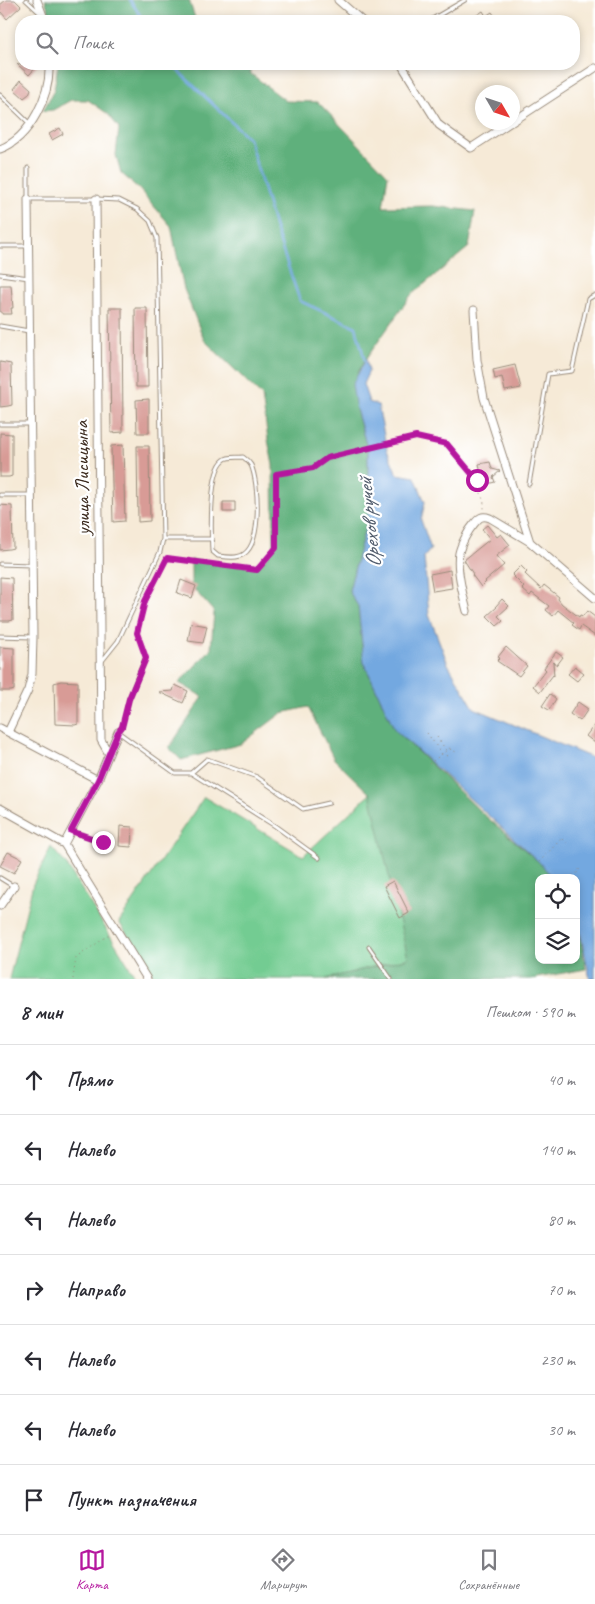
<!DOCTYPE html>
<html lang="ru">
<head>
<meta charset="utf-8">
<style>
  body { margin:0; font-family:Caveat,sans-serif; background:#f2f2f3; color:#2b2b33 }
  .controls { position:absolute; right:15px; bottom:15px; display:grid; overflow:hidden; border-radius:10px; box-shadow:0 2px 8px #0003 }
  .controls button { width:45px; height:45px; display:grid; place-items:center; padding:0; border:0; border-bottom:1px solid #e1e1e2; background:#fff; color:#2b2b33; font:25px sans-serif }
  .compass { position:absolute; left:475px; top:85px; width:45px; height:45px; border-radius:50%; background:#fff; box-shadow:0 2px 8px #0003; rotate:129deg }
  .stop { position:absolute; width:15px; height:15px; margin:-11px; border:4px solid #b5179e; border-radius:50%; background:#fff }
  .stop.end { background:#b5179e; border-color:#fff; box-shadow:0 1px 5px #0008 }
  .list { margin:0; padding:0; list-style:none }
  h2 { display:flex; justify-content:space-between; align-items:center; height:65px; margin:0; padding:0 20px; font-size:21px }
  h2 small { font-size:16px; font-weight:400; color:#7c7c81 }
  .list li { display:grid; grid-template-columns:32px 1fr auto; gap:15px; align-items:center; box-sizing:border-box; height:70px; padding:0 20px; border-top:1px solid #e1e1e2 }
  .list b { display:block; font-size:19px; white-space:nowrap }
  .list em { font-size:16px; font-style:normal; color:#7c7c81 }
  .icon { flex:none; width:28px; height:28px; fill:none; stroke:currentColor; stroke-width:2; stroke-linecap:round; stroke-linejoin:round }
  .map { position:relative; flex:none; width:595px; height:979px; overflow:hidden }
  .search { position:absolute; background:#fff; box-shadow:0 2px 8px #0003; left:15px; right:15px; top:15px; height:55px; display:flex; align-items:center; gap:12px; box-sizing:border-box; padding:0 18px; border-radius:20px; color:#7c7c81; font-size:19px }
  .sheet { height:555px; background:#fff }
  nav { display:flex; justify-content:space-around; align-items:center; box-sizing:border-box; height:70px; border-top:1px solid #e1e1e2; background:#fff; font-size:14px; color:#7c7c81 }
  nav a { display:grid; justify-items:center; gap:2px }
  nav .on { color:#b5179e }
  .map>svg:first-child { display:block }
</style>
</head>
<body>
<div class="map">
<svg width="595" height="979" viewBox="0 0 595 979">
  <rect width="100%" height="100%" fill="#fff"/>
  <filter id="ink" filterUnits="userSpaceOnUse"><feTurbulence type="fractalNoise" baseFrequency=".02" numOctaves="2"/><feDisplacementMap in="SourceGraphic" scale="10" xChannelSelector="R" yChannelSelector="G"/><feConvolveMatrix kernelMatrix="1 2 1 2 8 2 1 2 1" color-interpolation-filters="sRGB"/></filter>
  <filter id="wash" filterUnits="userSpaceOnUse"><feTurbulence type="fractalNoise" baseFrequency=".0096" numOctaves="4" result="noise"/><feDisplacementMap in="SourceGraphic" scale="20" xChannelSelector="R" yChannelSelector="G"/><feGaussianBlur stdDeviation="1.12" result="paint"/><feColorMatrix in="noise" values="0 0 0 0 0 0 0 0 0 0 0 0 0 0 0 0 0 1.4 0 .05"/><feComposite in="paint" operator="in"/></filter>
  <g filter="url(#wash)">
    <rect width="100%" height="100%" fill="#f6ead7"/>
    <path fill="#73cc92" stroke="#577b58" d="M395 730 483 814 539 862 408 958 326 979H156L119 922 204 797 303 856 370 794Z
      M51 847 66 864 137 979H9L33 884Z"/>
    <path fill="#5eb07c" stroke="#4c6d4d" d="M45 0H189L196 21H52Z
      M58 64H254L250 73 286 101 318 102 388 175 383 207 433 206 475 211 469 247 411 295 366 359 358 372 356 409 368 451V517L349 591 358 606 364 663 395 730 483 814 539 862 553 878H539V960H576V914L586 969 531 979H326L408 958 370 794 334 759 308 707 282 713 241 744 181 760 169 748 203 697 179 683 211 649 214 612 191 586V560L257 567 274 548 273 465 268 440 262 396 204 340 184 289 171 226 139 189 121 173 116 155 119 128 108 114 88 100H71L53 110 43 111 54 90Z"/>
    <path fill="#73a8e0" stroke="#57697f" d="M366 359 369 371 363 384 369 402 378 405 387 450 397 474 415 477 425 502 421 520 431 549 424 557 429 615 448 664 474 708 595 759V979H590L576 913V878H553L539 862 395 730 364 663 358 606 349 591 368 517V451L356 409 352 385Z"/>
    <g fill="none" stroke-linecap="round" stroke-linejoin="round">
      <path stroke="#73a8e0" stroke-width="2.5" d="M130 0 144 21
        M171 64 249 139 274 225 300 301 356 327 365 361"/>
    </g>
    <g id="blocks">
      <path fill="#d89b96" d="M6 0H15L21 6 7 19 0 11V5Z
        M483 11 486 16 492 12 498 21H468Z
        M17 64H39L29 75Z
        M21 80 31 89 29 94 24 98 14 89Z
        M60 128 63 134 52 140 49 134Z
        M0 285H11L13 308H11L12 314H2V312H0Z
        M109 308H122L123 432 111 433Z
        M135 308H147L148 387H136Z
        M0 362 11 364 12 405 8 406 0 407Z
        M515 365 521 388 505 391 502 377 495 379 493 370Z
        M149 399V433H137L136 400Z
        M0 433 12 434V476L9 477H0Z
        M123 445 125 521 113 522 111 446Z
        M137 446H149L150 521 138 522Z
        M490 462 492 469 500 471 493 477 495 482 483 485 479 464Z
        M223 502H235V512H223Z
        M0 505 12 506 13 548 9 549 0 550Z
        M487 525 497 537 501 534 510 545 496 556 504 565 485 581 486 582 481 587 472 575 473 574 464 560 490 539 482 529Z
        M521 566 527 572 525 574 541 589 544 585 559 597 558 599 562 604 579 617 580 615 583 616 587 611 595 617V636L581 626 579 630 572 625 574 623 558 610 553 616 546 610 549 606 532 593 530 596 522 589 524 587 512 575Z
        M450 570 452 588 433 591 430 574Z
        M0 577 12 578 13 620 9 621H0Z
        M181 580 196 586 192 598 177 593Z
        M502 599 509 606 498 616 503 621 497 626 487 616 497 607 496 606Z
        M191 623 207 626 203 643 188 641Z
        M0 647 14 648V690L11 691H0Z
        M506 647 527 666 519 676 497 661 500 658 498 657Z
        M556 652 563 657 557 665 553 662 554 676 553 675 540 692 533 686 546 670 544 668Z
        M575 666 584 673 577 681 568 674Z
        M61 681 78 682V724L75 725 55 724 54 683Z
        M175 685 188 691 183 703 159 692 173 691Z
        M550 694 556 699 549 710 542 706Z
        M578 702 588 709 580 721 570 714Z
        M595 724V743L586 736Z
        M120 826 132 827 131 847 119 846Z
        M8 852 22 859 14 873 0 866Z
        M393 881 409 913 400 918 384 886Z"/>
    </g>
  </g>
  <g filter="url(#ink)">
    <use href="#blocks" fill-opacity="0" stroke="#988a7a" stroke-width="1"/>
    <g fill="none" stroke-linecap="round" stroke-linejoin="round">
      <g stroke="#988a7a" stroke-width="5">
        <path id="lane" d="M26 0 40 13
          M429 21 465 0
          M0 95 29 123
          M28 168V199H96L119 200 137 209 150 221 157 238 163 539 160 552 118 641 102 661
          M0 246H29
          M0 274 29 278
          M0 326 29 331
          M0 424H30
          M243 457C246 459 249 462 251 465 259 483 262 542 244 554 237 559 226 557 218 556L212 551C211 533 209 471 224 460 228 456 237 458 243 457Z
          M529 484 548 374 572 371 588 299 595 295
          M0 495H31
          M163 539H212
          M0 564 31 565
          M0 636 32 637
          M145 659 129 699 122 727 118 732 175 773H191L275 826 319 858
          M191 773 207 759 257 777 303 809 329 803
          M71 831 103 842
          M0 878 13 886
          M369 947 391 979"/>
      </g>
      <g stroke="#988a7a" stroke-width="9">
        <path id="street" d="M37 0 45 21
          M338 0 362 21
          M401 64 439 125 471 148 511 122
          M512 122 595 68
          M0 149C30 138 51 95 49 64
          M96 199 101 740 109 754
          M474 310 477 360 484 398 530 542 595 598
          M467 611C463 596 456 567 459 553 461 544 468 531 474 524 479 518 481 515 490 518L530 542
          M0 728 98 780
          M8 732 28 690 32 674 33 637 28 199
          M0 808 64 844 147 979
          M64 844 98 780 118 732
          M0 906 14 886"/>
      </g>
      <path stroke="#988a7a" stroke-width="1" stroke-dasharray="1 4" stroke-linecap="butt" d="M144 653 137 633 145 601 167 558 257 570 276 548V474L313 468 327 458 416 437 447 443 477 480 484 503V509
        M427 733 442 754 450 757
        M437 737 446 750
        M450 749 456 752
        M429 764 451 747
        M539 862 562 838 567 843
        M568 878 580 871 577 866
        M73 979 76 958 110 934"/>
      <use href="#lane" stroke="#fff" stroke-width="3"/>
      <use href="#street" stroke="#fff" stroke-width="7"/>
    </g>
  </g>
  <g fill="none" stroke-linecap="round" stroke-linejoin="round" filter="url(#ink)">
    <path stroke="#b5179e" stroke-width="6" d="M103 842 71 831 98 780 118 732 122 727 129 699 146 658 137 633 145 601 167 558 257 570 276 548V474L313 468 327 458 416 437 447 444 477 480"/>
  </g>
  <g text-anchor="middle" dominant-baseline="central" stroke-width="4.5" stroke-linejoin="round" paint-order="stroke">
    <g font-size="20" fill="#3b2a1e" stroke="#fff">
      <text transform="translate(82 478) rotate(-91)">улица Лисицына</text>
    </g>
    <g font-size="21" font-style="italic" fill="#515c6c" stroke="#fff">
      <text transform="translate(369 523) rotate(-96)">Орехов ручей</text>
    </g>
  </g>
</svg>
<div class="controls">
<button><svg class="icon" aria-label="locate" viewBox="0 0 24 24"><circle cx="12" cy="12" r="6"/><path d="M12 2v4M12 18v4M2 12h4M18 12h4"/></svg></button>
<button><svg class="icon" aria-label="layers" viewBox="0 0 24 24"><path d="M12 4l9 5-9 5-9-5zM3 14l9 5 9-5"/></svg></button>
</div>
<svg class="compass" viewBox="-18 -18 36 36"><path d="M0-13l5 13h-10z" fill="#e53935"/><path d="M0 13l5-13h-10z" fill="#7c7c81"/></svg>
<div class="stop" style="left:477px;top:480px"></div>
<div class="stop end" style="left:103px;top:842px"></div>
<div class="search"><svg class="icon" aria-label="search" viewBox="0 0 24 24"><circle cx="10" cy="10" r="6"/><path d="M15 15l6 6"/></svg>Поиск</div>
</div>
<section class="sheet">
<h2>8 мин<small>Пешком · 590 m</small></h2>
<ul class="list">
<li><svg class="icon" aria-label="ahead" viewBox="0 0 24 24"><path d="M12 20V5M6 11l6-6 6 6"/></svg><div><b>Прямо</b></div><em>40 m</em></li>
<li><svg class="icon" aria-label="left" viewBox="0 0 24 24"><path d="M17 20v-9H6M10 6l-5 5 5 5"/></svg><div><b>Налево</b></div><em>140 m</em></li>
<li><svg class="icon" aria-label="left" viewBox="0 0 24 24"><path d="M17 20v-9H6M10 6l-5 5 5 5"/></svg><div><b>Налево</b></div><em>80 m</em></li>
<li><svg class="icon" aria-label="right" viewBox="0 0 24 24"><path d="M7 20v-9h11M14 6l5 5-5 5"/></svg><div><b>Направо</b></div><em>70 m</em></li>
<li><svg class="icon" aria-label="left" viewBox="0 0 24 24"><path d="M17 20v-9H6M10 6l-5 5 5 5"/></svg><div><b>Налево</b></div><em>230 m</em></li>
<li><svg class="icon" aria-label="left" viewBox="0 0 24 24"><path d="M17 20v-9H6M10 6l-5 5 5 5"/></svg><div><b>Налево</b></div><em>30 m</em></li>
<li><svg class="icon" aria-label="arrive" viewBox="0 0 24 24"><path d="M6 21V4h12l-3 4 3 4H6"/></svg><div><b>Пункт назначения</b></div></li>
</ul>
</section>
<nav>
<a class="on"><svg class="icon" aria-label="map" viewBox="0 0 24 24"><path d="M3 6l6-2 6 2 6-2v14l-6 2-6-2-6 2zM9 4v14M15 6v14"/></svg>Карта</a>
<a><svg class="icon" aria-label="directions" viewBox="0 0 24 24"><path d="M12 3l9 9-9 9-9-9zM9 14v-3h6M13 9l2 2-2 2"/></svg>Маршрут</a>
<a><svg class="icon" aria-label="saved" viewBox="0 0 24 24"><path d="M7 4h10v16l-5-4-5 4z"/></svg>Сохранённые</a>
</nav>
</body>
</html>
